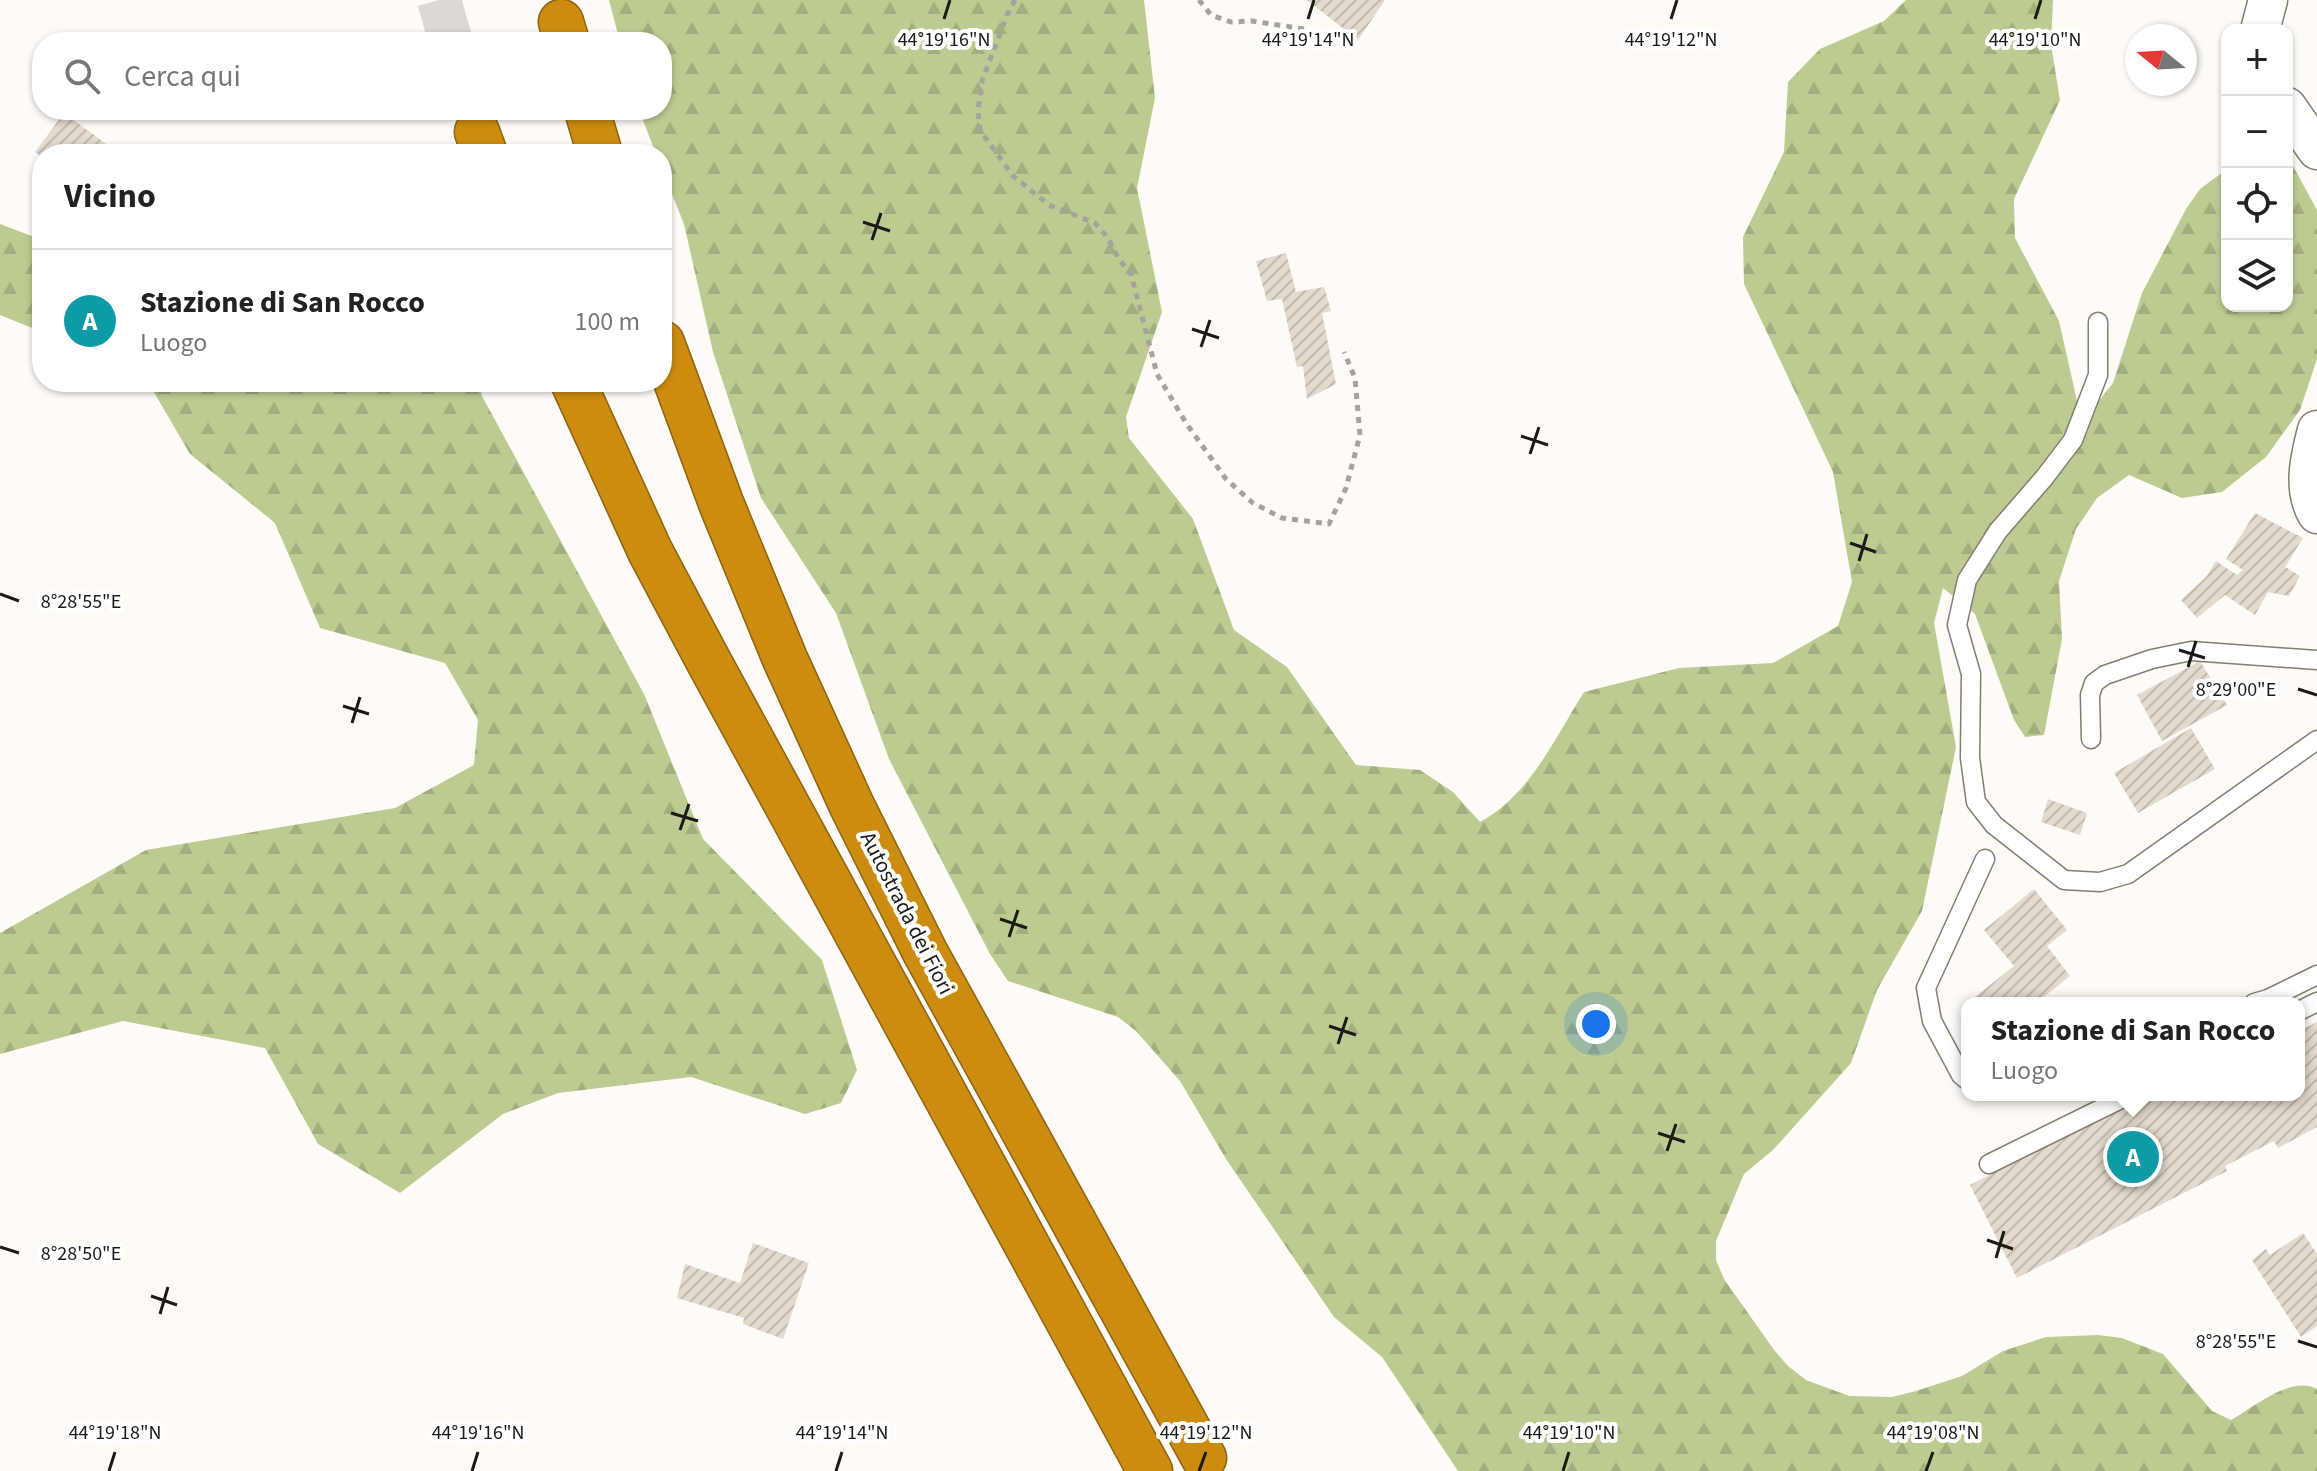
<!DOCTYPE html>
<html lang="it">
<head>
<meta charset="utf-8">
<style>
  body { margin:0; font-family:"Source Sans 3",sans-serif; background:#f6f6f6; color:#222 }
  .controls { position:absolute; right:24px; top:24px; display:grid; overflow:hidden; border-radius:16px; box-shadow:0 2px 6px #0004 }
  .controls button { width:72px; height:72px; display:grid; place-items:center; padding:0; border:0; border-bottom:2px solid #e0e0e0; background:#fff; color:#222; font:40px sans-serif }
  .compass { position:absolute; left:2125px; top:24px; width:72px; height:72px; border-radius:50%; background:#fff; box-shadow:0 2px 6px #0004; rotate:288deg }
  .you { position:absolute; left:1596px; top:1024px; width:28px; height:28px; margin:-20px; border:6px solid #fff; border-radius:50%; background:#1a73e8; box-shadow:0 0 0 12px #1a73e833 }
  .badge { display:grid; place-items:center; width:52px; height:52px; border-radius:50%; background:#d93025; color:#fff; font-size:26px; font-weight:700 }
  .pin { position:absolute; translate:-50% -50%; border:4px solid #fff; box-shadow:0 2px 8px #0006 }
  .popup { position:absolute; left:1961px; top:997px; width:344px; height:104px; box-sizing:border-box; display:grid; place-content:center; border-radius:16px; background:#fff; filter:drop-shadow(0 2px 6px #0005); font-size:26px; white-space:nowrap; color:#767676 }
  .popup b { font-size:30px; color:#222 }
  .popup::after { content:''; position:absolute; left:50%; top:100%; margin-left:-16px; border:16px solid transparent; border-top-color:#fff }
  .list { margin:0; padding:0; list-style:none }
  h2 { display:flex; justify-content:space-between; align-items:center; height:104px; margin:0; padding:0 32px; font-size:34px }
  h2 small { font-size:26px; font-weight:400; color:#767676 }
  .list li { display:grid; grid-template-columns:52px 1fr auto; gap:24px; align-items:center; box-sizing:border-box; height:144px; padding:0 32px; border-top:2px solid #e0e0e0 }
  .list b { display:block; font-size:30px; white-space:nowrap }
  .list p { margin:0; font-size:26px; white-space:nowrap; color:#767676 }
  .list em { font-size:26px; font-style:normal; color:#767676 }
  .icon { flex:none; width:44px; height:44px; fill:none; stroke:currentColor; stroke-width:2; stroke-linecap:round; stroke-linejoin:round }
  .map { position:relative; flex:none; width:2317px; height:1471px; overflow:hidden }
  .search { position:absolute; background:#fff; box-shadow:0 2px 6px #0004; left:32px; top:32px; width:640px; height:88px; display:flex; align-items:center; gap:20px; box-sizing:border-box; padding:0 28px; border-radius:32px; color:#767676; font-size:30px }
  .panel { position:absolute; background:#fff; box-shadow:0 2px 6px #0004; left:32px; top:144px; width:640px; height:248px; border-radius:32px }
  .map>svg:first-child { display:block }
</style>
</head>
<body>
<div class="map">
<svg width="2317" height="1471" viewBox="0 0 2317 1471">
  <defs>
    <pattern id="forest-firs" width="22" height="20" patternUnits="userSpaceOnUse" patternTransform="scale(2)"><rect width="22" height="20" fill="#bccb92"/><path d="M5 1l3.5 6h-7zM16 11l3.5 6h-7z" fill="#a1ae7d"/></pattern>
    <pattern id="building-hatch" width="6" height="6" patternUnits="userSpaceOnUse" patternTransform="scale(2)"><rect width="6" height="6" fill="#e1dacd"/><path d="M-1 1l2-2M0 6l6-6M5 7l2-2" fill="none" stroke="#c0baaf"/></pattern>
  </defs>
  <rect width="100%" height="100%" fill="#fefbf6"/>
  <path fill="url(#forest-firs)" d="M609 0H1144L1155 98 1137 188 1162 312 1126 417 1129 438 1193 519 1234 630 1287 667 1356 765 1420 770 1453 792 1480 822C1529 796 1555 738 1584 692L1679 668 1773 663 1838 626 1852 582 1833 472 1744 284 1743 237 1784 152 1788 82 1820 49 1884 21 1906 0H2053L2051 45 2060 100 2014 199 2015 238 2059 321 2077 401 2098 402 2113 383 2142 293 2186 209 2200 189 2227 169V306H2287V155L2317 210V359L2300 410 2266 457 2222 492 2182 498 2129 475 2097 498 2076 529 2059 581 2062 639 2044 735 2025 737 2014 720 1975 614 1943 588 1934 623 1956 747 1922 911 1877 990 1851 1063 1773 1150 1744 1174 1716 1241V1260L1724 1279 1774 1350 1788 1366 1806 1380 1849 1396 1892 1397 1916 1391 1962 1376 2003 1351 2046 1337 2098 1335 2122 1338 2163 1354 2212 1411 2231 1420C2254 1407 2291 1375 2317 1389V1471H1458L1382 1357 1334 1317 1226 1159 1180 1081 1136 1031 1118 1017 1008 981 990 954 889 759 836 613 761 498 713 352 684 224 662 169V154H656L639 110H662V42H620Z
    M0 224 42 240V332L0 315Z
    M148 382H478L482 396 644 694 703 839 822 960 857 1070 841 1103 805 1114 691 1077 558 1093 503 1114 400 1193 318 1144 265 1048 123 1021 0 1054V933L146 850 395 808 474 765 478 720 445 663 320 628 275 523 190 454Z"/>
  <path fill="url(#building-hatch)" d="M1307 0H1385L1358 40Z
    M64 113 120 154H42V157L35 152Z
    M1286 253 1296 292 1324 287 1331 311 1322 313 1336 384 1307 399 1303 366 1297 367 1282 299 1267 301 1256 261Z
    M2255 513 2303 538 2285 567 2300 576 2289 596 2268 592 2255 615 2225 595 2197 618 2181 600 2206 577 2216 561 2237 575 2243 570 2226 559Z
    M2200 661 2227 705 2162 741 2137 695Z
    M2191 728 2215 769 2138 813 2114 773Z
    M2048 799 2087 813 2080 835 2041 822Z
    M2034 889 2067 930 2047 946 2070 976 2036 1003H1973L1971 1000 2014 966 1984 930Z
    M2317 1022V1127L2278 1148 2274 1141 2225 1166 2227 1171 2017 1278 1970 1185 2145 1095H2299V1031Z
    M2303 1233 2317 1254V1326L2301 1337 2252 1260 2266 1249 2270 1255Z
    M753 1243 809 1263 783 1339 743 1324 744 1318 677 1298 685 1264 740 1283Z"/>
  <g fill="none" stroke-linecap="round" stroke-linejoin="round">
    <path stroke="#dcd9d4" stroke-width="44" stroke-dasharray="44 22" stroke-linecap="butt" d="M439 0 451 42"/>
    <g stroke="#847e72" stroke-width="21">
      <path id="service" d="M2098 322V375L2073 440 2044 478 1998 531 1967 580 1957 625 1971 674 1970 758 1976 802 1994 825 2064 880 2100 882 2128 874 2317 740
        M2091 739 2090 695 2094 683 2105 675 2152 659 2191 651 2317 660
        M2254 1003 2268 999 2317 975
        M2299 1011 2317 1002
        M1967 1080 1961 1075 1932 1021 1926 988 1985 859
        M1989 1164 2129 1095"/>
    </g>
    <g stroke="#847e72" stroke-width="41">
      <path id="minor" d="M2260 30 2268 0
        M2287 107 2317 150
        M2317 430C2310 457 2302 489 2317 514"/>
    </g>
    <g stroke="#8e6411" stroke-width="47">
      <path id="motorway" d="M561 22 567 42
        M587 110 600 154
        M477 132 485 154
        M662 343 721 503 785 659 852 806 925 952 1204 1458
        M573 382 650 551 709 662 1150 1471"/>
    </g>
    <path stroke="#a5a39e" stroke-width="5" stroke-dasharray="6 6" stroke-linecap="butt" d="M1015 0 1007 15 982 81 978 110 980 130 1013 176 1049 205 1095 223 1108 238 1118 258 1131 274 1157 374 1186 423 1226 479 1253 503 1282 518 1329 524 1346 488 1360 435 1355 378 1344 352
      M1199 0 1211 15 1231 22 1252 21 1310 30"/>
    <use href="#service" stroke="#fff" stroke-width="18"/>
    <use href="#minor" stroke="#fff" stroke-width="38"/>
    <use href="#motorway" stroke="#cc8c0f" stroke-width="44"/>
  </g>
  <path fill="none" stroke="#1c1a15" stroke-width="3" d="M944 19 950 0M1308 19 1314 0M1671 19 1677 0M2035 19 2041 0M863 222 890 231M872 240 881 213M1192 329 1219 338M1201 347 1210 320M1521 436 1548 445M1530 454 1539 427M1850 543 1876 552M1859 561 1867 534M0 594 19 601M2179 650 2205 658M2188 667 2196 641M2298 689 2317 695M343 706 369 714M352 723 360 697M671 813 698 821M680 830 689 804M1000 919 1027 928M1009 937 1018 910M1329 1026 1356 1035M1338 1044 1347 1017M1658 1133 1685 1142M1667 1151 1676 1124M1987 1240 2013 1249M0 1247 19 1253M1996 1258 2004 1231M151 1296 177 1305M160 1314 168 1287M2298 1341 2317 1347M109 1471 115 1452M472 1471 478 1452M836 1471 842 1452M1199 1471 1206 1452M1563 1471 1569 1452M1926 1471 1933 1452"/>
  <g text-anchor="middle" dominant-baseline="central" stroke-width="8" stroke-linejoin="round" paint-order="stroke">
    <g font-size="22" fill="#1c1a15" stroke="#fff">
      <text transform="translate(907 913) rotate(63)">Autostrada dei Fiori</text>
    </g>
  </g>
  <g font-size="20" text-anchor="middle" fill="#1c1a15" stroke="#fff" stroke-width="8" stroke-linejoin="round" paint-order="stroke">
    <text x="944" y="46">44°19'16"N</text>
    <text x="1308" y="46">44°19'14"N</text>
    <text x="1671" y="46">44°19'12"N</text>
    <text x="2035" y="46">44°19'10"N</text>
    <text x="81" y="608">8°28'55"E</text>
    <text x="2236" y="696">8°29'00"E</text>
    <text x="81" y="1260">8°28'50"E</text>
    <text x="2236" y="1348">8°28'55"E</text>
    <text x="842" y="1439">44°19'14"N</text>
    <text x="115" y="1439">44°19'18"N</text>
    <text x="478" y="1439">44°19'16"N</text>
    <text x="1206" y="1439">44°19'12"N</text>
    <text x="1569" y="1439">44°19'10"N</text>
    <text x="1933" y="1439">44°19'08"N</text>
  </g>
</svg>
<div class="controls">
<button>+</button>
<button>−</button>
<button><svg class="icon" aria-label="locate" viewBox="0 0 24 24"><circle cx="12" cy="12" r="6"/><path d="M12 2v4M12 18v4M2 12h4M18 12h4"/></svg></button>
<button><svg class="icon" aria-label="layers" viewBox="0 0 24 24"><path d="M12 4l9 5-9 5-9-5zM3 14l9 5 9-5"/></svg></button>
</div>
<svg class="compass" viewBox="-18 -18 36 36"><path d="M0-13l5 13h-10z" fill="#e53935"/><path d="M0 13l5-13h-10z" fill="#767676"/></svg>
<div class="you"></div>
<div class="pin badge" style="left:2133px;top:1157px;background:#0f9aa8">A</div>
<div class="popup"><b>Stazione di San Rocco</b>Luogo</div>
<div class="search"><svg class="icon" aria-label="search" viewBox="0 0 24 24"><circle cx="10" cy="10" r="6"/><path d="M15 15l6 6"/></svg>Cerca qui</div>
<section class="panel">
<h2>Vicino<small></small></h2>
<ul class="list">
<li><span class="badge" style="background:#0f9aa8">A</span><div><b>Stazione di San Rocco</b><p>Luogo</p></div><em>100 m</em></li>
</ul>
</section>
</div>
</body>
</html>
